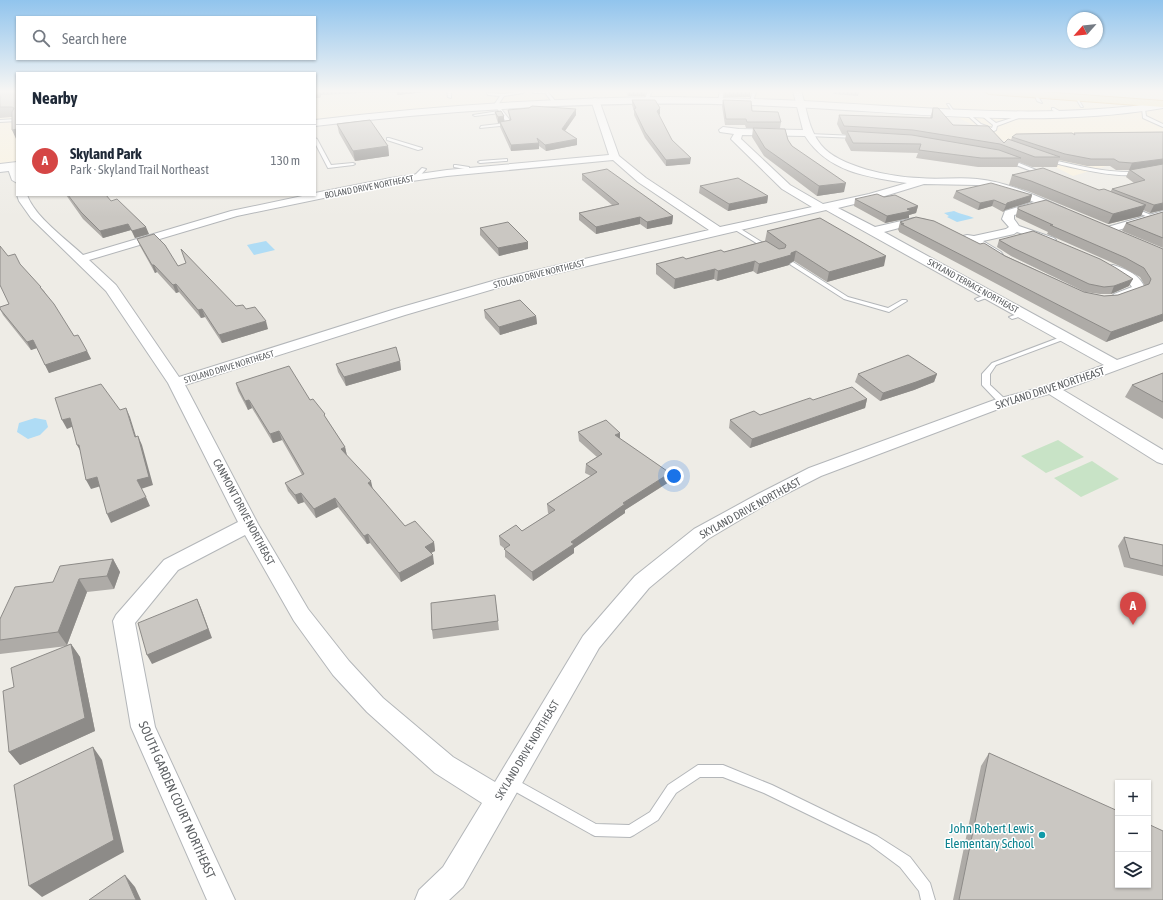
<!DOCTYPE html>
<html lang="en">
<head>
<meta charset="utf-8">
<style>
  body { margin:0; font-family:"Asap Condensed",sans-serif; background:#f2f2f3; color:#1f2937 }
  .controls { position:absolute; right:12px; bottom:12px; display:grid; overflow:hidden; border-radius:0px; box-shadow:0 1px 3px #0004 }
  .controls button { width:36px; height:36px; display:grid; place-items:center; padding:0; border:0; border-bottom:1px solid #e0e1e3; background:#fff; color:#1f2937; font:20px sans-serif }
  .compass { position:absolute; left:1067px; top:12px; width:36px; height:36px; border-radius:50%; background:#fff; box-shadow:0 1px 3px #0004; rotate:243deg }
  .you { position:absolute; left:674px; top:476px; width:14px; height:14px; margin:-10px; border:3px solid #fff; border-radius:50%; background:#1a73e8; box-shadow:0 0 0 6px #1a73e833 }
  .badge { display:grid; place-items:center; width:26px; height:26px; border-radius:50%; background:#d54645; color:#fff; font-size:13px; font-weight:700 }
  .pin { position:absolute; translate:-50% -33px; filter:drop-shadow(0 1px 2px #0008) }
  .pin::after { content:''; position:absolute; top:21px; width:14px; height:12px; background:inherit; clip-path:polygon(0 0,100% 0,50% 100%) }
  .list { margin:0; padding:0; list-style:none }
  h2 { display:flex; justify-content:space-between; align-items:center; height:52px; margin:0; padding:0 16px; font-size:17px }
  h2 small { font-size:13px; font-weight:400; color:#747a83 }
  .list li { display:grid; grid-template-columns:26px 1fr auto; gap:12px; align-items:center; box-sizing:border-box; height:72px; padding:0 16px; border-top:1px solid #e0e1e3 }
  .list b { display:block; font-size:15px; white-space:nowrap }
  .list p { margin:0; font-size:13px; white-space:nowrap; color:#747a83 }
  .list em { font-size:13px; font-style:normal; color:#747a83 }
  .icon { flex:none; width:22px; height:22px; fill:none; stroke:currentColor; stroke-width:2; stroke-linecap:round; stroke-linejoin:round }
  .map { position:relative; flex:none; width:1163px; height:900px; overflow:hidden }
  .search { position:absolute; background:#fff; box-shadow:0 1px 3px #0004; left:16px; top:16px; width:300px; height:44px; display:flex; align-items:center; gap:10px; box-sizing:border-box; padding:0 14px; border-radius:0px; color:#747a83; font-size:15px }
  .panel { position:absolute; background:#fff; box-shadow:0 1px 3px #0004; left:16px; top:72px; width:300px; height:124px; border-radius:0px }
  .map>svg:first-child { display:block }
</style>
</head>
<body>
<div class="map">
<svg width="1163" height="900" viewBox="0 0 1163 900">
  <rect width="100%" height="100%" fill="#eeece6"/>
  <path fill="#faf2df" d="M0 91H17V167L0 169Z
    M315 91H1163V149L1073 176 951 114 798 106 601 100 315 123Z"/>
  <path fill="#c8e3c6" d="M1058 440 1084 457 1046 473 1021 456Z
    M1092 461 1119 479 1081 497 1054 478Z"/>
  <path fill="#afdcf5" d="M954 211C960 214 967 215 974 218L957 222 947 217 949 216 944 213Z
    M266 241 275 250 254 255 247 245Z
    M35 418 46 420 48 427 40 435 28 439 17 432 19 423Z"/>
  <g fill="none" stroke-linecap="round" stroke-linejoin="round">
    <g stroke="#b3b6b9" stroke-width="2">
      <path id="lane" d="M447 91H451V98L448 97Z
        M524 91 523 93 504 96 498 105 509 119 510 125 480 128 481 126 507 123 500 113 475 116 473 115 499 111 494 105 500 96 488 95 487 93 503 94Z
        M534 91H547L556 102 553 103 545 93H533Z
        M648 91H652L649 99 647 100 645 99Z
        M720 91H724L722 101 720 102 718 101Z
        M754 91 756 92 753 102 750 103 752 92Z
        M1034 93H1036L1042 103 1037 101Z
        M1075 97H1077L1083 107H1081Z
        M947 104H949L956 114H954Z
        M1052 108H1054L1066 115 1063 116 1052 110Z
        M1142 108 1145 109 1146 116 1163 124V127L1143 118Z
        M968 113 981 124 992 128 993 125 982 116V114H984L996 123 1021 115 1024 116 997 126 996 130 994 131 979 126 967 115Z
        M17 119V121L0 122V120Z
        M809 134 856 136 858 137 856 138 808 136V134Z
        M315 138 317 139 331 165 353 163 355 164 353 165 328 168 315 143Z
        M389 138 422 148V149L418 150 387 140V138Z
        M507 159V161H505L480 163 478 162 480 161Z
        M1049 159C1079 166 1107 173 1138 172L1140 173C1125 181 1065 166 1047 161V160Z
        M1008 160H1012L1046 174 1042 175 1008 162Z
        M456 165 469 167V171L465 172V169L454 167V165Z
        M422 168 426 169 417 179H413V177Z
        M1130 208H1134L1156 217 1151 218 1130 210Z
        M732 226H736L771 248 766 249 732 228Z
        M793 262 848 297 888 308 902 300H906L907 301 889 312 844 299 791 265 790 264Z
        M990 293 992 294V296L978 301 975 299Z
        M1023 312 1025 313V315L1012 319 1009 317Z
        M1066 335 1069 337 1068 338 996 365 990 374V385L1006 400 1007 402 1006 404H1000L982 385V374L992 363Z
        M698 765H723L772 785 877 836 910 857 930 883 935 900H921L919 891 900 867 869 844 764 793 723 777H700L676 793 658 820 634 835 630 837 595 836 591 834 507 787 505 783 507 779 511 777 515 779 596 824 629 825 650 812 668 785Z"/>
    </g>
    <g stroke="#b3b6b9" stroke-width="2">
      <path id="street" d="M793 91H801C807 109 808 129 821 145 839 167 891 177 919 178 938 180 958 177 977 179 1008 182 1037 196 1066 209L1067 211 1066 213H1058L1043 207 1014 215V219L1019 226 1054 238 1056 240 1054 242 1050 243 1017 232 1014 234 983 241 1001 252 1003 255 1001 258 997 259 963 240 961 238 963 236 967 235 974 236 1006 229 1009 227 1002 219 1005 211 1034 202 1019 196 977 185 924 184 875 199 838 208 875 227 914 218 926 220 928 222 926 224H914L884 232 1117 360 1163 344V353L1063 390 1163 450V464L1157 462 1049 394 1009 405 821 476 770 502 708 539 649 588 599 648 463 887 449 900H415L419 890 443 867 482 803 435 773 367 712 333 675 294 621 245 535 178 570 135 623 155 727 235 900H207L131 727 113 621 116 615 164 560 238 522 168 383 106 291 31 218 19 201 17 195H27C35 217 66 239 83 255L231 211 307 195H315V193L391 178 447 170 609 155 591 100 595 98 599 100 619 156 646 178 720 227 812 207 782 189 733 141 731 139 734 134 720 132 719 130 723 127 739 129 803 130ZM742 135 805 136C828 172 867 177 907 183L869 194 823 204 790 185 741 139ZM613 160 638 182 709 230 503 278 395 309 179 377 116 285 89 260 237 216 391 184 447 176ZM826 210 1104 365 1046 386 997 399 809 468 758 494 694 529 635 576 583 636 495 782 453 757 383 698 349 661 308 609 258 524 185 385 405 315 511 284Z
        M12 163 17 166V183L12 180 7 166Z
        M1163 211V217L1108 233 1104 232 1102 230 1104 228Z
        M1113 265C1126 269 1141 275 1145 289L1144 292 1124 300H1114L1112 297 1114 294 1132 287C1127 277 1113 277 1107 269L1109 266Z"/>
    </g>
    <g stroke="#b2b5b9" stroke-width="2">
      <path id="secondary" d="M669 97C725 98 780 99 836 103 945 109 1054 119 1163 102V108C1026 131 888 109 750 105 604 100 459 109 315 126V120C433 106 550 98 669 97Z
        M17 162V170L0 172V164Z"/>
    </g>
    <g stroke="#e1b86c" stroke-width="2">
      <path id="primary" d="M984 91H1029L1163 101V107L989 94Z"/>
    </g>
    <use href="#lane" fill="#fff" fill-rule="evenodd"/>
    <use href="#street" fill="#fff" fill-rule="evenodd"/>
    <use href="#secondary" fill="#fff" fill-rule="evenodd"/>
    <use href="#primary" fill="#f6e6b3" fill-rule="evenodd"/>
  </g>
  <path fill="#aeaba7" d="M0 91H17L12 117 0 118Z
    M315 91H435L397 95V93L382 92 321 95 320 98H315Z
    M626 91H646L645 96H628Z
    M725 91H750V97H724Z
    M833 91H859L858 96 833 94Z
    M632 100 660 108 659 115 672 140 690 164 666 166 645 138 634 115V111L632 105Z
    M723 100 781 122 780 128H746L745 125H725L722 106Z
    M933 108 953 125 1004 143 1011 140 1012 137 1074 134V133L1163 132V210L1150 213 1143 210 1141 216 1108 224 1028 191 1009 185 1012 175 1110 192 1112 189 1134 183 1126 177 1129 170H1116L1110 166H1087L1059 160 1057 167H1032L1019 162 1017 167H978L916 158 918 153 851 151 845 140 846 135 842 134 837 124 839 115 930 118Z
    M508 110 576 115 565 131 577 139V145L546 151 539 146V149L511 151 500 127V122L498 123 496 117 495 112 504 116V121L510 120Z
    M337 124 388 146 389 156 355 161 339 133Z
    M753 128 788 140 792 146 844 192 817 196 764 156 752 137Z
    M582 174 673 216 672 224 647 229 640 224 596 234 579 220V213L612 205 582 180Z
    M700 186 768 196 767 203 728 211 699 193Z
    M956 191 1032 195 1030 202 1005 210 1003 212 992 206 978 210 953 198Z
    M66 195H106L111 201 149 234 135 238 131 230 103 238 83 219Z
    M884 197 918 206 916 213 909 215V218L885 223 854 206 855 199Z
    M1018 207 1163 249V321L1106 342 899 232V231L898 230 900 222 980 244 1084 292 1104 296 1118 295 1145 286 1140 277 1122 267 1047 234 1048 232 1016 217V215Z
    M1163 212V248L1122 231 1126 223Z
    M480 228 528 242V249L499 256 480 235Z
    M767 231 884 266 827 282 794 261 790 263 789 265 757 274 753 271 717 281 714 279 674 289 656 274V264L686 259 724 252 765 241Z
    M137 239 178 266 236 306 246 309 268 329 222 343 205 317 201 318 179 292 176 293 157 272 155 273 140 246Z
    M999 240 1129 286 1111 294H1100L1085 292 1011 256 997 247Z
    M8 256 20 265 44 291 74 336 87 351 91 359 49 373 37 348 31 350 3 315 0 309V307L9 304Z
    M484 310 536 316 537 324 500 335 485 318Z
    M400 361 401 370 346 386 338 372 336 364Z
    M1163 373V419L1125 397 1132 385Z
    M858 374H937L934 382 914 390 880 401 855 382Z
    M236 383 310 400 326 418 345 447 347 456 372 488 405 526 434 542 435 551 431 553 434 564 401 582 370 543 367 544 338 507 316 518 304 502 298 504 288 491 285 483 302 475 282 440 273 443 252 408 248 410 238 391Z
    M867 399 865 408 750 448 729 428 730 420 760 415 813 400Z
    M578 432 620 439 670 473 669 482 625 510V513L574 548V553L533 581 505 557V549L500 545 499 536 522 531 549 514 548 513 547 504 591 476 585 473 586 464 597 457 579 441Z
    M1124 537 1163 545V576L1124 567 1118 546Z
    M113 559 120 572 114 589 87 592 67 645 71 644 80 657 95 731 20 765 9 752 14 687 67 646 0 654V619L53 582Z
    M495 595 499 630 433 639 432 630Z
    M989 753 1163 900H953L981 766Z"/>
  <path fill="#8d8b88" d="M319 91H320L321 95 320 98Z
    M397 91H435L397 95Z
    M660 108V114L657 117V111Z
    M576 109V115L562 135V129Z
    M504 116V122L498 123V117Z
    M17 129V141L12 130Z
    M577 139V145L546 151 545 145Z
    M539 143V149L511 151V145Z
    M388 146 389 156 355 161 353 151Z
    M691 158 690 164 666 166V160Z
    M1163 159V166L1130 170H1129L1132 163Z
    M846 183 844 192 817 196 819 186Z
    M1032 195 1030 202 1005 210 1003 212 1007 203Z
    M768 196 767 203 728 211 729 204Z
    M994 200 992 206 978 210 980 203Z
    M1163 203V210L1150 213 1154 205Z
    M1146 205 1141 216 1108 224 1113 214Z
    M918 206 916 213 909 215V218L885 223 887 216 907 209Z
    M673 216 672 224 647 229V222Z
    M640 217V224L596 234V227Z
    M128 224 131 230 103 238 100 231Z
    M146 227 149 234 135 238 132 231Z
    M528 242V249L499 256 498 248Z
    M796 251 794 261 790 263 789 265 757 274 759 264Z
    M886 256 884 266 827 282 829 272Z
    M755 261 753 271 717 281 718 271Z
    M152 265H154L157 272 155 273Z
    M715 269 714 279 674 289 675 279Z
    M1133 279 1129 286 1111 294 1114 286Z
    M176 284 179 292 176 293 173 285Z
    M202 309 205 317 201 318 198 310Z
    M1163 314V321L1106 342 1111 332Z
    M536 316 537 324 500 335 499 327Z
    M266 321 268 329 222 343 219 335Z
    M33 340 37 348 31 350 27 342Z
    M87 351 91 359 49 373 45 365Z
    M400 361 401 370 346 386 344 377Z
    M937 374 934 382 914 390 880 401 883 393Z
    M867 399 865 408 750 448 752 439Z
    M249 400 252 408 248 410 245 401Z
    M126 408 130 417 139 446 135 437Z
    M70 418 74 426 67 429 62 420Z
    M279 431 282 440 273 443 270 434Z
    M620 433V441L615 435Z
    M138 436 142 445 153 485 141 489 137 480Z
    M77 445H79L82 454Z
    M345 447 347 456 341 449Z
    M670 473 669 482 625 510V513L574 548V553L533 581 532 572 571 542 623 503Z
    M97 477 101 486 91 489 86 480Z
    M371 481 373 490 368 483Z
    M301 493 304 502 298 504 295 495Z
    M146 497 150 506 111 523 107 514Z
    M335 498 338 507 316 518 314 509Z
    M368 534 370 543 367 544 364 536Z
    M434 542 435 551 427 555 425 547Z
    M433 555 434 564 401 582 399 573Z
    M113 559 120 572 114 589 107 576Z
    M79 579 87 592 67 645 58 632Z
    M197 599 201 608 212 638 152 664 147 655Z
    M71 644 80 657 95 731 20 765 9 752Z
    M93 747 102 760 124 852 42 897 29 886Z
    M125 875 135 887 141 900H136Z"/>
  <path fill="#cac7c2" stroke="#8d8b88" d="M0 91H17V129L12 130V112L14 108 12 107H0Z
    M725 91H750V92Z
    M632 100H655L660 108 657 111 672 140 691 158 666 160 645 132 634 109 636 108Z
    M723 100 751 101 752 111 778 112 781 122H747L746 119H726Z
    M532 106 576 109 562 129 577 139 545 145 537 138 539 143 511 145 500 122 511 120 508 110 529 108Z
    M933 108H938L953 125 988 126 1004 143 1008 139 1060 157H1035L1000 144 913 130 844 126 839 115 932 118Z
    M501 111 504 116 498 117 495 112Z
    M370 120 388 146 353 151 337 124Z
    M753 128 785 129 788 140 792 146 846 183 819 186 765 148Z
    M847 131 912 135 999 150 1021 158H981L919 150 921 144 853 143Z
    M1163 132V159L1132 163 1119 162 1114 159H1091L1065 154 1012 137 1016 134 1072 133 1075 135 1074 133Z
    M1163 164V203L1154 205 1112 189 1145 180 1130 170Z
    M1043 168 1099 190 1104 189 1146 205 1113 214 1031 181 1012 175Z
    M607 169 673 216 647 222 640 217 596 227 579 213 619 204 582 174Z
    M738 178 768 196 729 204 700 186Z
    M991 183 1032 195 1007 203 1006 205 994 200 980 203 956 191Z
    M877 194 884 197 895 195 918 206 907 209 911 211 887 216 855 199Z
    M68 195H106L111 201 117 199 146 227 132 231 128 224 100 231 81 212Z
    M1046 200 1163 249V314L1111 332 901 224H904L900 222 916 217 934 221 980 244 984 243 1005 256 1084 292 1104 296 1118 295 1149 284 1151 279 1144 268 1126 258 1050 225H1053L1018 209V207Z
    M1163 212V238L1126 223Z
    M820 218 886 256 829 272 796 251 791 253V255L759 264 755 261 718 271 715 269 675 279 656 264 683 257 686 259 721 250 724 252 766 241 779 249 785 248 786 245 767 231Z
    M508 222 528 242 498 248 480 228Z
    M1033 231 1100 259 1116 268 1133 279 1114 286 1104 287 1089 284 1013 248 999 240Z
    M154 234 165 245 178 266 186 263 181 249 236 306 243 305 246 309 255 307 266 321 219 335 202 309 198 310 176 284 173 285 154 265H152L137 239Z
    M0 246 8 256 15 254 20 264 41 287H40L54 304 74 336 78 335 87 351 45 365 33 340 27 342 0 309V307L9 304 0 285Z
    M520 300 536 316 499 327 484 310Z
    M396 347 400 361 344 377 336 364Z
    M908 355 937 374 916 382 883 393 858 374Z
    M289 366 310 400 313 399 325 414 324 415 345 447 341 449 371 481 368 483 405 526 415 521 434 542 425 547 433 555 399 573 368 534 364 536 335 498 314 509 301 493 295 495 285 483 304 474 279 431 270 434 249 400 245 401 236 383Z
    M1163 373V402L1132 385Z
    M101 384 120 410 126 408 135 437 138 436 149 477 137 480 146 497 107 514 97 477 86 480 79 445H77L70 418 62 420 55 398Z
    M852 387 867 399 752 439 730 420 754 411 760 415 810 398 813 400Z
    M606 420 620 433 615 435 670 473 623 503 625 504 571 542 574 544 532 572 504 549 510 545 499 536 516 525 522 531 555 510 547 504 597 472 586 464 602 454 578 432Z
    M1124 537 1163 545V566L1130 558Z
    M113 559 107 576 79 579 58 632 0 640V619L15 587 53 582 60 566Z
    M495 595 498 621 432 630 431 603Z
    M197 599 208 629 147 655 138 623Z
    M71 644 85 718 9 752 3 691 14 687 11 668Z
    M93 747 114 840 29 886 14 785Z
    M989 753 1118 811V885H1148V824L1163 831V900H959Z
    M125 875 136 900H89Z"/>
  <linearGradient id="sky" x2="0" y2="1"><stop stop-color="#91c4ed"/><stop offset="0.42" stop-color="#f7f6f4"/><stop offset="1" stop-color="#f7f6f4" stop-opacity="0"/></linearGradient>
  <rect width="1163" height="217" fill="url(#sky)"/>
  <circle fill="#0f9aa8" stroke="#fff" stroke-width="1.5" cx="1042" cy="835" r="4"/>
  <g text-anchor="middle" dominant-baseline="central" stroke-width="3" stroke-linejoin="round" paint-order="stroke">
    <g font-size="9" fill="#5e6164" stroke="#fff">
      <text transform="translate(369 187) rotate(-11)">BOLAND DRIVE NORTHEAST</text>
      <text transform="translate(539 274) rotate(-14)">STOLAND DRIVE NORTHEAST</text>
      <text transform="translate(973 286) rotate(29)">SKYLAND TERRACE NORTHEAST</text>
      <text transform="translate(229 367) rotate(-17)">STOLAND DRIVE NORTHEAST</text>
    </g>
    <g font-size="11" fill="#5e6164" stroke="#fff">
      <text transform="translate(1050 388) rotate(-18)">SKYLAND DRIVE NORTHEAST</text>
      <text transform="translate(750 508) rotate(-29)">SKYLAND DRIVE NORTHEAST</text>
      <text transform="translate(244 512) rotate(62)">CANMONT DRIVE NORTHEAST</text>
      <text transform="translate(527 750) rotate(-59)">SKYLAND DRIVE NORTHEAST</text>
    </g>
    <g font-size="13" fill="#5e6164" stroke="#fff">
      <text transform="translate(177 800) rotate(66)">SOUTH GARDEN COURT NORTHEAST</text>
    </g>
    <g font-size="13" fill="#0d838f" stroke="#fff" text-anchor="end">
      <text x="1034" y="828">John Robert Lewis<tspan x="1034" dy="15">Elementary School</tspan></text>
    </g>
  </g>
</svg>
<div class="controls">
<button>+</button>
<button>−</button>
<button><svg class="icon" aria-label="layers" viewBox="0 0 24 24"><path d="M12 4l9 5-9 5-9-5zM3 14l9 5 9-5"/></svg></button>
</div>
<svg class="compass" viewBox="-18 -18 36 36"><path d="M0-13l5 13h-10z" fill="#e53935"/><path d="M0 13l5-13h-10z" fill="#747a83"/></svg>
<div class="you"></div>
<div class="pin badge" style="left:1133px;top:625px">A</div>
<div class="search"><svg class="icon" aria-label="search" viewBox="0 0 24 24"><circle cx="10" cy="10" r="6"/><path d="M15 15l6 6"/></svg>Search here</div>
<section class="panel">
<h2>Nearby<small></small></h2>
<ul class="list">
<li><span class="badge">A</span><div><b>Skyland Park</b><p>Park · Skyland Trail Northeast</p></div><em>130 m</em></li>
</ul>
</section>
</div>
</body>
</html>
